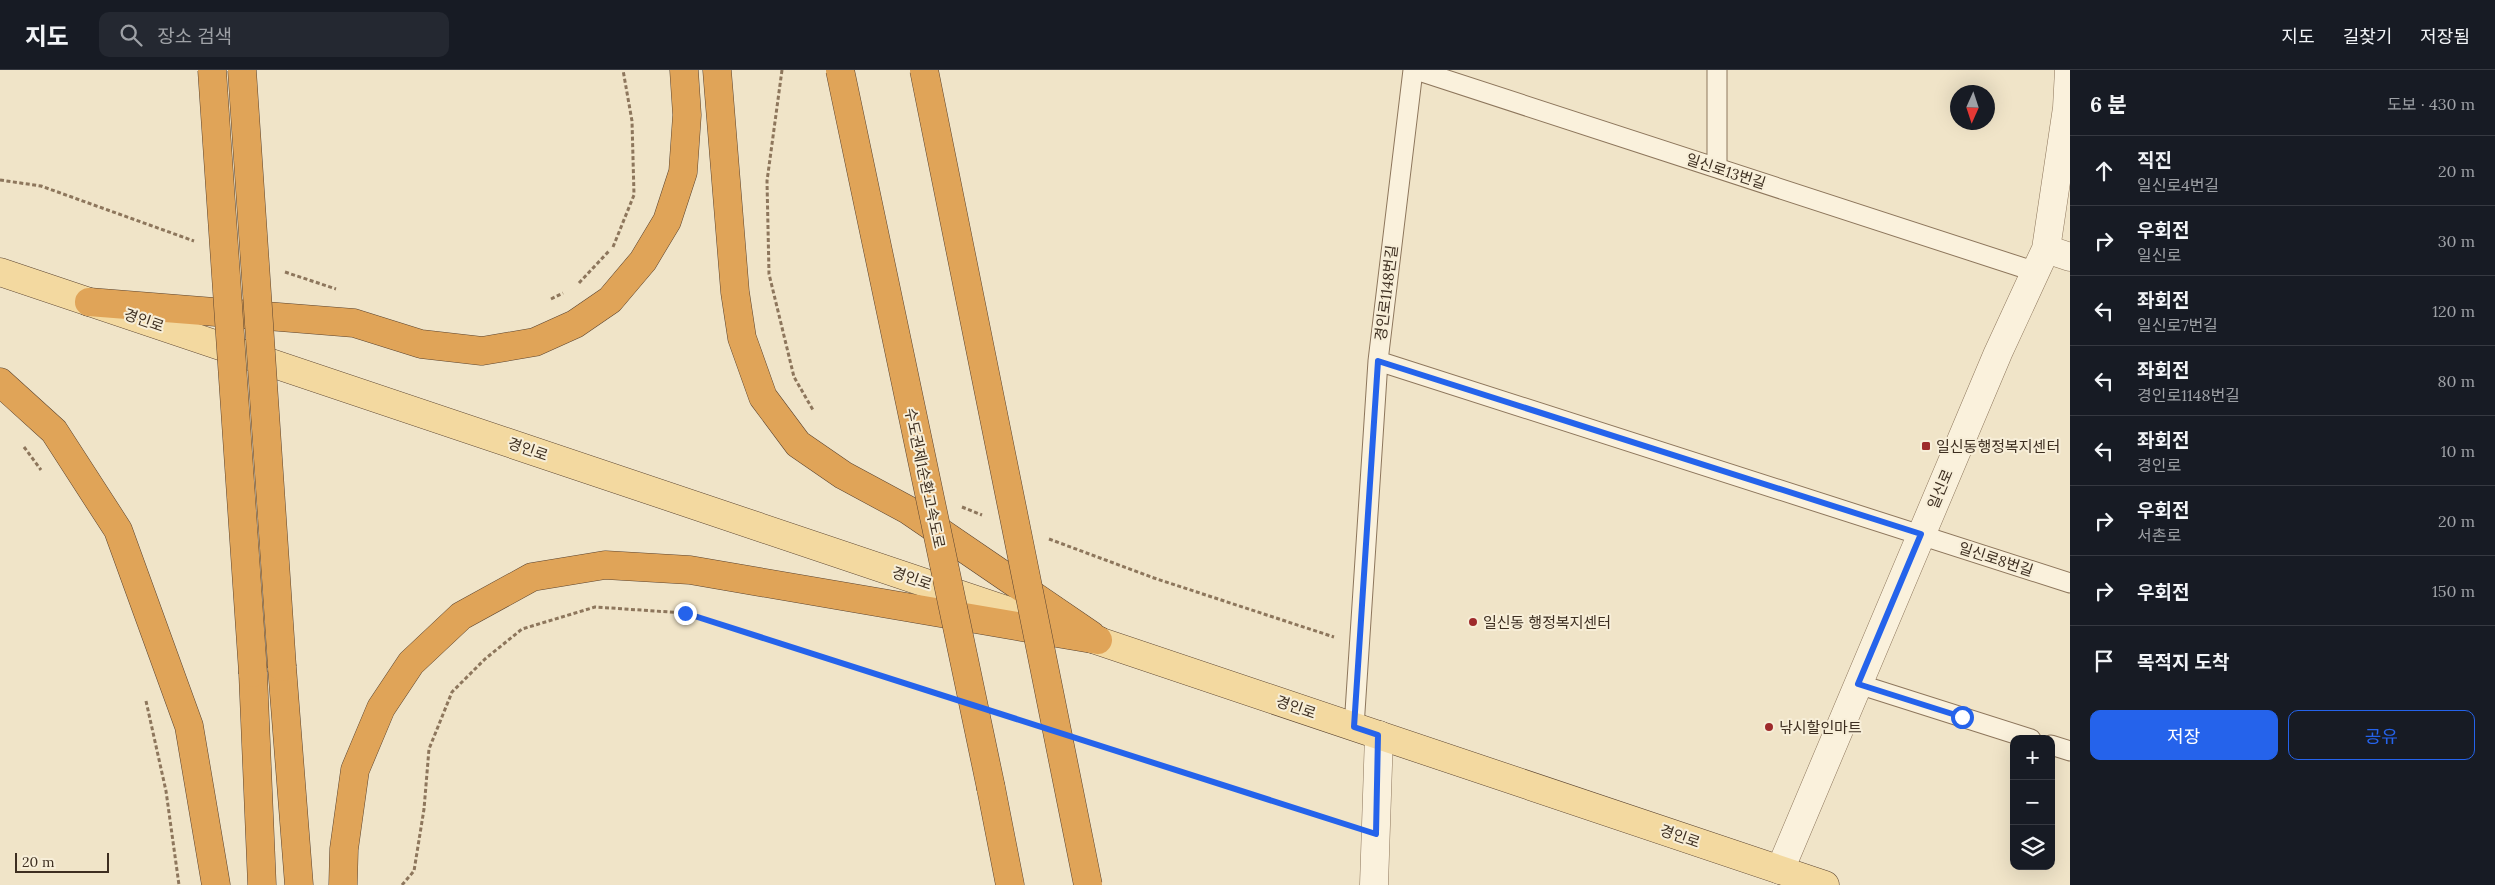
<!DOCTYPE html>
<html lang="ko">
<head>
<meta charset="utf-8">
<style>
  body { margin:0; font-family:Lora,"Noto Sans KR",serif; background:#242831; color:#f1f3f6 }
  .controls { position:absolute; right:15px; bottom:15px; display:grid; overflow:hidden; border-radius:10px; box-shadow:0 5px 20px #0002 }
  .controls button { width:45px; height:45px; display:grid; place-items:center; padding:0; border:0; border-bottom:1px solid #363941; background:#171b24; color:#f1f3f6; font:25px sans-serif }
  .compass { position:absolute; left:1950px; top:15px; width:45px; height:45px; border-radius:50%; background:#171b24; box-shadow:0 5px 20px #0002; rotate:183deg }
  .scale { position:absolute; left:15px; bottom:12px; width:94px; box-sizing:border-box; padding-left:5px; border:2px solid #3d2e20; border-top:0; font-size:14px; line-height:18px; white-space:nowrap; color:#3d2e20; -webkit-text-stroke:4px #f7eed8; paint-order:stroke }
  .stop { position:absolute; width:15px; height:15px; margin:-11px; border:4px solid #2563eb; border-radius:50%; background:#fff }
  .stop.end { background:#2563eb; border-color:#fff; box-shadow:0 1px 5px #0008 }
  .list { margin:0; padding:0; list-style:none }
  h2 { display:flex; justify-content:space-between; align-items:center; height:65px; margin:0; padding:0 20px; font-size:21px }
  h2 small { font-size:16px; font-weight:400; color:#9ea1a6 }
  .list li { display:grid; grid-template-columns:32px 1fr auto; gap:15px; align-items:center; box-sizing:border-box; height:70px; padding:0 20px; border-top:1px solid #363941 }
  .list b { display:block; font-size:19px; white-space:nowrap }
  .list p { margin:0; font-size:16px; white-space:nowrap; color:#9ea1a6 }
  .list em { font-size:16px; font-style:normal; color:#9ea1a6 }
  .actions { display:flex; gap:10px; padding:15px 20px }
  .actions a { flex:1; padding:11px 0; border:1px solid #2563eb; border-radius:10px; text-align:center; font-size:18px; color:#2563eb }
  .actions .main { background:#2563eb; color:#fff }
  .icon { flex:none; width:28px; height:28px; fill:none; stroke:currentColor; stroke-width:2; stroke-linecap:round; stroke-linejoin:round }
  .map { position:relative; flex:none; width:2070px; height:815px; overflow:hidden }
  header { display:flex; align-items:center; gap:30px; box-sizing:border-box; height:70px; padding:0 25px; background:#171b24; border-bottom:1px solid #363941 }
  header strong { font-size:24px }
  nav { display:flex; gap:28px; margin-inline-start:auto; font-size:18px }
  .search { width:350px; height:45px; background:#242831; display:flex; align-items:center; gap:12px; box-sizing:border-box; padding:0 18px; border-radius:10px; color:#9ea1a6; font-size:19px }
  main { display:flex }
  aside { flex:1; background:#171b24 }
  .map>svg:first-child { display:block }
</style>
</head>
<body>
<header>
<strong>지도</strong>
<div class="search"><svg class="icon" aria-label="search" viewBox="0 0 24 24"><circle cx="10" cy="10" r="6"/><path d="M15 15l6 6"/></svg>장소 검색</div>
<nav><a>지도</a><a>길찾기</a><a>저장됨</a></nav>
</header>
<main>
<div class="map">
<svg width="2070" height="815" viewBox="0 0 2070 815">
  <rect width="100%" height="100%" fill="#f0e4c8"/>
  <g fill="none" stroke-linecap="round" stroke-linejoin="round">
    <g stroke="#8d765c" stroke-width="21">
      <path id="service" d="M1416 0 2036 202
        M1717 0V98
        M1378 291 2070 513
        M1858 614 2031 669
        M1354 657 1378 291 1413 0
        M2051 675 2070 681"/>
    </g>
    <g stroke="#8d765c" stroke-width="29">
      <path id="minor" d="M1374 815 1379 665"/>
    </g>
    <g stroke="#8d765c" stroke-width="29">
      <path id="tertiary" d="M2046 179 2070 187
        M1780 800 1998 283 2046 179 2067 38 2069 0"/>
    </g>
    <g stroke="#5b4430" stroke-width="29">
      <path id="primary" d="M0 202 1825 815"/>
    </g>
    <g stroke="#5b4430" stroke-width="29">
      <path id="motorway" d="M717 0 735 222 742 268 763 327 798 374 843 405 908 440 1091 565
        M89 232 354 253 421 274 482 281 535 272 575 254 610 230 643 191 667 151 683 102 687 45 684 0
        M0 312 54 361 118 460 189 656 216 815
        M282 597 299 815
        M253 603 262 815
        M991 718 1010 815
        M343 815 344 779 355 700 381 638 411 593 461 546 532 507 605 495 690 500 1098 570"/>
    </g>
    <path stroke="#8d765c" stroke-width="3" stroke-dasharray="4 2.5" stroke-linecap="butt" d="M782 0 767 111 769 204 794 307 813 340
      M0 110 41 116 194 171
      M613 177 634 125 632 51 623 0
      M285 202 336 219
      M579 213 609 181
      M551 229 563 223
      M24 377 41 400
      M962 437 982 445
      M1049 469 1154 508 1334 567
      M146 631 166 721 179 815
      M1007 646 1025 652
      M1091 673 1347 755
      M402 815 414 801 424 739 429 679 452 622 485 589 522 559 595 537 685 543 942 626"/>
    <use href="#service" stroke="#faf1dc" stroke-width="19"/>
    <use href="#minor" stroke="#faf1dc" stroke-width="28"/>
    <use href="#tertiary" stroke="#faf1dc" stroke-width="28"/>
    <use href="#primary" stroke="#f3d9a0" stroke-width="28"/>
    <use href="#motorway" stroke="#e0a458" stroke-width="28"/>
    <g stroke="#5b4430" stroke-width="29" stroke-linecap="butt">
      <path id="motorway-bridge" d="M212 0 253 603
        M242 0 282 597
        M840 0 991 718
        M924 0 1088 815"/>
    </g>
    <use href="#motorway-bridge" stroke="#e0a458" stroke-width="28"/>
  </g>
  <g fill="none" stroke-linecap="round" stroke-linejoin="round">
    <path stroke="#2563eb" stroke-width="6" d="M685 543 1376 764 1378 665 1354 657 1378 291 1921 464 1858 614 1962 647"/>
  </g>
  <g fill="#9e2a2b" stroke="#f7eed8" stroke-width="2">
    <rect x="1921" y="371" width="10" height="10" rx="2.5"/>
    <circle cx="1473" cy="552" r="5"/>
    <circle cx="1769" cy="657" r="5"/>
  </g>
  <g text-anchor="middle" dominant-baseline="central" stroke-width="4" stroke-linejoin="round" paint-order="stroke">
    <g font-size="15" fill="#3d2e20" stroke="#f7eed8">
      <text transform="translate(1726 101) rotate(18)">일신로13번길</text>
      <text transform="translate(1386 223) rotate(-83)">경인로1148번길</text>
      <text transform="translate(144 250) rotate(19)">경인로</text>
      <text transform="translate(528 379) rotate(19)">경인로</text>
      <text transform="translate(925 408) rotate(78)">수도권제1순환고속도로</text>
      <text transform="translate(1940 419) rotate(-67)">일신로</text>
      <text transform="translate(1996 489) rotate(18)">일신로8번길</text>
      <text transform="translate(912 508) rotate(19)">경인로</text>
      <text transform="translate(1296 637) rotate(19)">경인로</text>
      <text transform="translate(1680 766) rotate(19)">경인로</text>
    </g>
    <g font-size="15" fill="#3d2e20" stroke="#f7eed8" text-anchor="start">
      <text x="1936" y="376">일신동행정복지센터</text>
      <text x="1483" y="552">일신동 행정복지센터</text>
      <text x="1779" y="657">낚시할인마트</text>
    </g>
  </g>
</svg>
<div class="controls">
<button>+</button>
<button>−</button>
<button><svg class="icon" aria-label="layers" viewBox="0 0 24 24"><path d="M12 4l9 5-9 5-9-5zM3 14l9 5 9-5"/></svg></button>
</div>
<svg class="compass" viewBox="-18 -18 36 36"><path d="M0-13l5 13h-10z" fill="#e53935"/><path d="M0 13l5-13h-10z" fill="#9ea1a6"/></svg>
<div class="scale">20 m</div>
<div class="stop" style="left:1962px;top:647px"></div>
<div class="stop end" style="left:685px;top:543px"></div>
</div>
<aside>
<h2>6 분<small>도보 · 430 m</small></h2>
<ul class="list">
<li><svg class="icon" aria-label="ahead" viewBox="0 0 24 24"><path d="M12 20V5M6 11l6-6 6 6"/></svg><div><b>직진</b><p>일신로4번길</p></div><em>20 m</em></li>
<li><svg class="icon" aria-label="right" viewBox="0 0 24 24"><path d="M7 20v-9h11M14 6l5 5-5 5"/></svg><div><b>우회전</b><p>일신로</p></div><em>30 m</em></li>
<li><svg class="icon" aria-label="left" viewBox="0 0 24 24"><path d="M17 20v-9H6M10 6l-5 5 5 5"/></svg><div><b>좌회전</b><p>일신로7번길</p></div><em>120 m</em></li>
<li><svg class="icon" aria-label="left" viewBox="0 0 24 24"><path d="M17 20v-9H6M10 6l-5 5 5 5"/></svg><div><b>좌회전</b><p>경인로1148번길</p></div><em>80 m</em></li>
<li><svg class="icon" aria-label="left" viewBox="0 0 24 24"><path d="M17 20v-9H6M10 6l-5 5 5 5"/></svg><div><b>좌회전</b><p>경인로</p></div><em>10 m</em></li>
<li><svg class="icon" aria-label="right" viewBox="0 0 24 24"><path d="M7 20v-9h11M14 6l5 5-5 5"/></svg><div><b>우회전</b><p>서촌로</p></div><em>20 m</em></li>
<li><svg class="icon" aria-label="right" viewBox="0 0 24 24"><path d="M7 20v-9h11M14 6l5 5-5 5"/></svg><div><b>우회전</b></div><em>150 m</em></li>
<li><svg class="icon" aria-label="arrive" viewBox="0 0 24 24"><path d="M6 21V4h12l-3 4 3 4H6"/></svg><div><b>목적지 도착</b></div></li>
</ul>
<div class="actions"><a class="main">저장</a><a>공유</a></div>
</aside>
</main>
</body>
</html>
